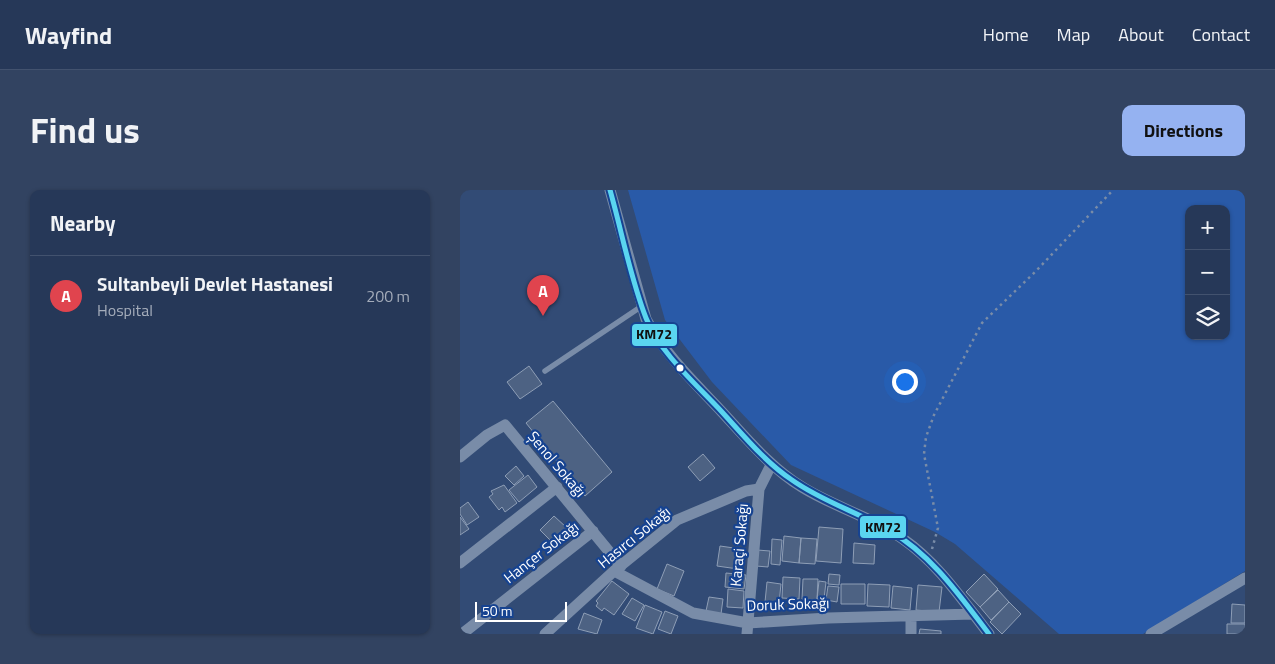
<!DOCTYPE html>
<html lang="en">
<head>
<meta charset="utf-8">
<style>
  body { margin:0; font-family:"Titillium Web",sans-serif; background:#324361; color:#f1f3f6 }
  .controls { position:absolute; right:15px; top:15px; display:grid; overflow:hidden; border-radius:10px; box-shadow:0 1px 4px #0004 }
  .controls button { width:45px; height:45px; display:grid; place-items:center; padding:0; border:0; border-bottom:1px solid #42526e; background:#263858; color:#f1f3f6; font:25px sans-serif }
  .scale { position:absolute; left:15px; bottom:12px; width:92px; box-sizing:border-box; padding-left:5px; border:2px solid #fff; border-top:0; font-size:14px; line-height:18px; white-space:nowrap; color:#fff; -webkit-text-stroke:4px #164391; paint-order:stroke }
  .you { position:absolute; left:444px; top:191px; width:18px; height:18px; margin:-12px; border:4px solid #fff; border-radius:50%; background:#1a73e8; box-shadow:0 0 0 8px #1a73e833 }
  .badge { display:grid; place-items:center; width:32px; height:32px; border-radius:50%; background:#95b2f1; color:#fff; font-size:16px; font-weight:700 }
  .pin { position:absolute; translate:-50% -41px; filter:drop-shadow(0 1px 2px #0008) }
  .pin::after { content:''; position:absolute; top:26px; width:18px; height:15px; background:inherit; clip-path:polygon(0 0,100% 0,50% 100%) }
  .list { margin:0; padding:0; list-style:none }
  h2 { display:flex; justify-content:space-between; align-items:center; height:65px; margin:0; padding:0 20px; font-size:21px }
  h2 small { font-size:16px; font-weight:400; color:#a4acba }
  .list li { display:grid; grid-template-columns:32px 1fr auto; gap:15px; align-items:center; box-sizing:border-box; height:80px; padding:0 20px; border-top:1px solid #42526e }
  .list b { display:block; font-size:19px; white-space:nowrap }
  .list p { margin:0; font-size:16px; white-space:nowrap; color:#a4acba }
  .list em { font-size:16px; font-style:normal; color:#a4acba }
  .icon { flex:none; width:28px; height:28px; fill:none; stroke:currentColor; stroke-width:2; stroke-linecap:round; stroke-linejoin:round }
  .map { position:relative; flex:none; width:785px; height:444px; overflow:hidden; border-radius:10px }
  header { display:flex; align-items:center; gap:30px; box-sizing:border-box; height:70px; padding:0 25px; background:#263858; border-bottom:1px solid #42526e }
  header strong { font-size:24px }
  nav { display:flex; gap:28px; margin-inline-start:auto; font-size:18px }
  .intro { display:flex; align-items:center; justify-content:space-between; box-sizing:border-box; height:120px; padding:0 30px }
  h1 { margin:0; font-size:35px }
  .button { padding:12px 22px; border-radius:10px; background:#95b2f1; color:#111; font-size:18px; font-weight:700 }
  main { display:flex; gap:30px; padding:0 30px }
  aside { flex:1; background:#263858; border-radius:10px; box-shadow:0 1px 4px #0004 }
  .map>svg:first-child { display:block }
</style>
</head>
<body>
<header>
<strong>Wayfind</strong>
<nav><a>Home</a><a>Map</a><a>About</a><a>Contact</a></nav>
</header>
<div class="intro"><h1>Find us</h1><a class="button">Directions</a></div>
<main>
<aside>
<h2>Nearby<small></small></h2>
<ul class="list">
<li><span class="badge" style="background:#e0444e">A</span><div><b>Sultanbeyli Devlet Hastanesi</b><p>Hospital</p></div><em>200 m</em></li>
</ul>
</aside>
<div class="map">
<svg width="785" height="444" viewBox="0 0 785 444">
  <rect width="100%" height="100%" fill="#324b75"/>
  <path fill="#295aa8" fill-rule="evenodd" d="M168 0H785V381L683 444H599L495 354 475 342 331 275 252 192 205 130ZM729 19H766V146H729Z"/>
  <path fill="#4d6283" stroke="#8e9eb6" d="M69 176 82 194 60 209 47 192Z
    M93 211 152 282 125 306 66 233Z
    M243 264 255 278 240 291 228 277Z
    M56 276 64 286 54 295 45 286Z
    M68 285 77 297 59 312 49 300Z
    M44 295 57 313 45 322 42 317 39 320 29 307 33 304 31 301Z
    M8 312 19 327 7 335 0 324V318Z
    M94 326 107 338 93 353 80 340Z
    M0 327 9 339 0 345Z
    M359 337 383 339 381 373 356 371Z
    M324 346 341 348 339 373 322 371Z
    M341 348 357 349 355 374 339 373Z
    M312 349 322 350 320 375 311 374Z
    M394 353 415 355 414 374 393 373Z
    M260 356 281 359 278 379 257 376Z
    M297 360 310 361 308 377 296 376Z
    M207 374 224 381 214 406 197 399Z
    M266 383 286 385 284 399 265 397Z
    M369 384 380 385 379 395 368 394Z
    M524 384 538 399 520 417 506 402Z
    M323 387 340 388 339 409 322 408Z
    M343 389H358L357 410 342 409Z
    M152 391 169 404 154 425 144 418 142 421 136 416 138 413 136 411Z
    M359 391 366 392 364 409H357Z
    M307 392 321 394 319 413 305 412Z
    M381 394H405V414H381Z
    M408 394 430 395 429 417 407 416Z
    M458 395 482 397 479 422 456 420Z
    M368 396 379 397 377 412 366 410Z
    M433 396 452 398 450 420 431 418Z
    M268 399 284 401 283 418 267 417Z
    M538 400 549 412 531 430 520 417Z
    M249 407 263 409 261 424 246 421Z
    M172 408 184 415 175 431 162 424Z
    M549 412 561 424 542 444 530 432Z
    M772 414 785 415V433H771Z
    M185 415 202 422 193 444 176 438Z
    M205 421 218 426 211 444 198 439Z
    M124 423 142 430 137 444 118 439Z
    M767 434H785V444H767Z
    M460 439 481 441V444H459Z"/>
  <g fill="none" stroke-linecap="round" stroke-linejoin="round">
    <path stroke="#798ca8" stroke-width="2.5" stroke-dasharray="2.5 4" stroke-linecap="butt" d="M472 359 478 338 464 264 466 247 474 225 522 133 576 81 653 0"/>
    <path stroke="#798ca8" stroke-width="5.5" d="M85 181 182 116"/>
    <path stroke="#798ca8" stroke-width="11" d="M150 0 186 129C205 165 235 193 262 222 287 249 311 278 342 297 374 317 412 327 443 349 478 373 503 411 529 444
      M0 267 27 245 45 235 161 376
      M0 373 97 297
      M154 381 233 423 288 433 368 428 513 424
      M2 444 133 341
      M85 444 154 381 217 330 286 301 299 299 311 275
      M287 444 299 299
      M451 444V426
      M691 444 785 388"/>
    <g stroke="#164391" stroke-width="9">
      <path id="bus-1" d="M150 0C162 42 170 87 186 128 199 162 237 195 262 222 284 246 305 272 332 290 363 312 398 322 430 341 472 365 500 406 529 444"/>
    </g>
    <use href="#bus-1" stroke="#5ad5f0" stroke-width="5"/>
  </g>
  <circle fill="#fff" stroke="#164391" stroke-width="2" cx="220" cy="178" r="4.5"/>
  <g text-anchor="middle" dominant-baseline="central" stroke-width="4.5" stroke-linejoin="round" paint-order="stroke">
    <g font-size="15" fill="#fff" stroke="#164391">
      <text transform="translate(97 274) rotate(50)">Şenol Sokağı</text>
      <text transform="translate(174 347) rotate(-39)">Hasırcı Sokağı</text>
      <text transform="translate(279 355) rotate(-85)">Karaçi Sokağı</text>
      <text transform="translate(81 362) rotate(-38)">Hançer Sokağı</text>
      <text transform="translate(328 414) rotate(-2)">Doruk Sokağı</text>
    </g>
  </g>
  <g stroke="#164391" stroke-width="2">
    <rect x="171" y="133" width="47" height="24" rx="5" fill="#5ad5f0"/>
    <rect x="399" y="325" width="48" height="24" rx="5" fill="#5ad5f0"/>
  </g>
  <g font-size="14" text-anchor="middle" font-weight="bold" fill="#111">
    <text x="194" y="149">KM72</text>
    <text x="423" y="342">KM72</text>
  </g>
</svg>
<div class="controls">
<button>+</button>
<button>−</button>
<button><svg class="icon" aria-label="layers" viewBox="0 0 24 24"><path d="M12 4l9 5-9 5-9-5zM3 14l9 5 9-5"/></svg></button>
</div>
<div class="scale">50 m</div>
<div class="you"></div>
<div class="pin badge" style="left:83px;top:126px;background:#e0444e">A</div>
</div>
</main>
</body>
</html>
